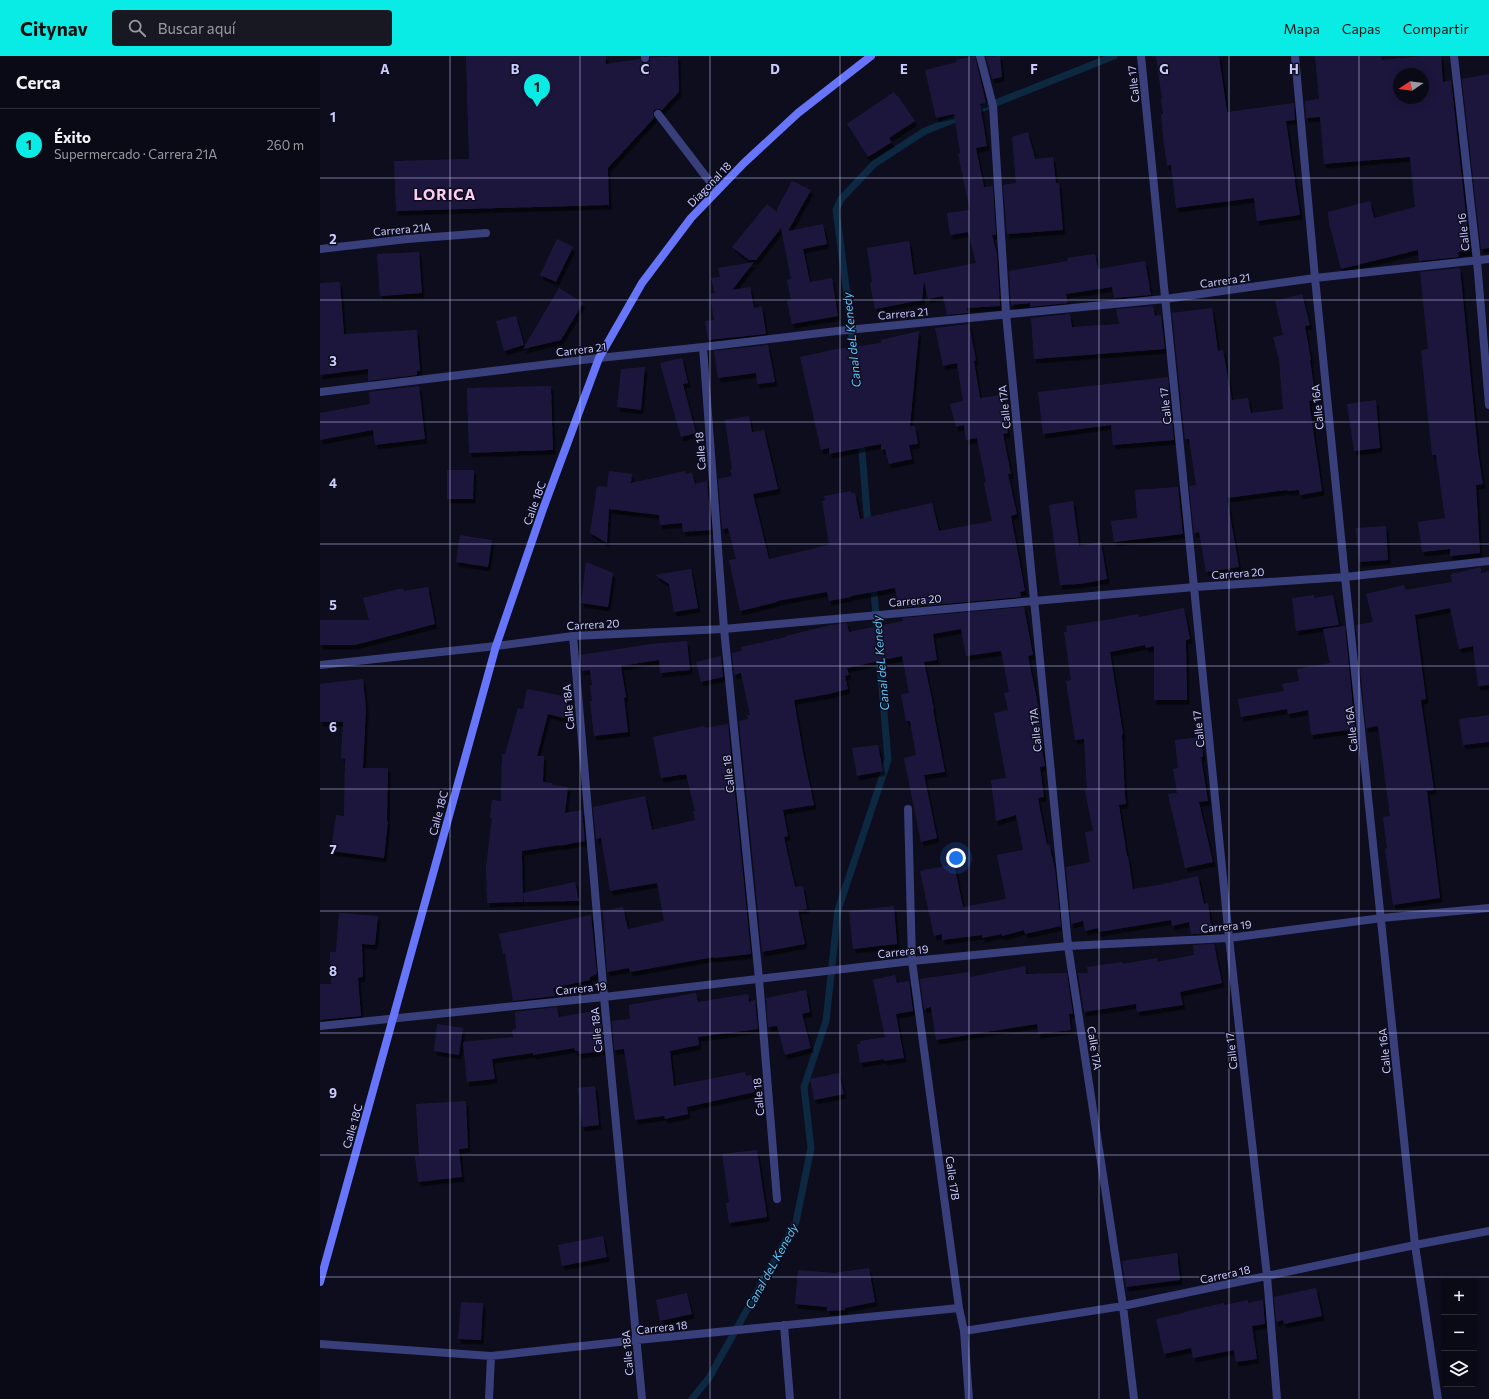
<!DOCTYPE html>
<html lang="es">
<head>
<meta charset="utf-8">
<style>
  body { margin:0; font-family:Commissioner,sans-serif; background:#181823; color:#f1f3f6 }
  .controls { position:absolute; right:12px; bottom:12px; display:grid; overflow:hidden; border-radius:4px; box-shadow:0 2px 10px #0003 }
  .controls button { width:36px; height:36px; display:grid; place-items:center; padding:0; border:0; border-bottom:1px solid #2a2b35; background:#0a0a16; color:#f1f3f6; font:20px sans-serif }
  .compass { position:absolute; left:1073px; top:12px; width:36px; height:36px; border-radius:50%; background:#0a0a16; box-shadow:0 2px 10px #0003; rotate:257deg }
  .you { position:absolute; left:636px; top:802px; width:14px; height:14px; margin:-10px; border:3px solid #fff; border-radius:50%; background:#1a73e8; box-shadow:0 0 0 6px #1a73e833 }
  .badge { display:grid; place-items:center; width:26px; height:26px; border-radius:50%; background:#09ebe5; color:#111; font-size:13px; font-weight:700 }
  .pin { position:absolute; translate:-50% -33px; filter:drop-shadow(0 1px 2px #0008) }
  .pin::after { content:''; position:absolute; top:21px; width:14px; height:12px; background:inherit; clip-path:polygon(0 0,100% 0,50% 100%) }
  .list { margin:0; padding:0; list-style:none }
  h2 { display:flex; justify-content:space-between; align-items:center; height:52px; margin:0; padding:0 16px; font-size:17px }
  h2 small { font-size:13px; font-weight:400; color:#999aa1 }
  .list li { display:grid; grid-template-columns:26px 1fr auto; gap:12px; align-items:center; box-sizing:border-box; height:72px; padding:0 16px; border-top:1px solid #2a2b35 }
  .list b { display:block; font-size:15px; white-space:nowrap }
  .list p { margin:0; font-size:13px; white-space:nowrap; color:#999aa1 }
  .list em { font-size:13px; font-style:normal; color:#999aa1 }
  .icon { flex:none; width:22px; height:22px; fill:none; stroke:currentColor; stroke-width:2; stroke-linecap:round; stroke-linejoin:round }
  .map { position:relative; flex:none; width:1169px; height:1343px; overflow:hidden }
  header { display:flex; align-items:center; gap:24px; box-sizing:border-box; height:56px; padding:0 20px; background:#09ebe5; color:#111 }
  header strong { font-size:19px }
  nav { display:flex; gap:22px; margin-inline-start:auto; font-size:14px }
  .search { width:280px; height:36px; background:#181823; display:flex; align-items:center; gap:10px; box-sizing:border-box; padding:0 14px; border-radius:4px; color:#999aa1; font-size:15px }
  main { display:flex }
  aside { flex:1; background:#0a0a16 }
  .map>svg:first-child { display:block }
</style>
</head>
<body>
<header>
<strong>Citynav</strong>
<div class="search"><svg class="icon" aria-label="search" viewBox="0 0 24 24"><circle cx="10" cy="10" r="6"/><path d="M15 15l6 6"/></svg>Buscar aquí</div>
<nav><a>Mapa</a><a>Capas</a><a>Compartir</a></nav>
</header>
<main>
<aside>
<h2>Cerca<small></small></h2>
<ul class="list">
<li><span class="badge">1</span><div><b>Éxito</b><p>Supermercado · Carrera 21A</p></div><em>260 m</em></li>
</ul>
</aside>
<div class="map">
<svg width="1169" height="1343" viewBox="0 0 1169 1343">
  <defs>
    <filter id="shadow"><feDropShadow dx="2.5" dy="4.5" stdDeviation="0" flood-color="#0009"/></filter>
  </defs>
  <rect width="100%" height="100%" fill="#0d0d1e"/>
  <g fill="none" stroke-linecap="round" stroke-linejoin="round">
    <path stroke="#0d2841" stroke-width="7" d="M653 56 794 0
      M534 300 530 262 516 154 521 143 554 108 605 75 643 60
      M541 383 548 470
      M553 528 558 579
      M372 1343 389 1322 476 1166 491 1092 484 1031 506 965 518 854 568 704 559 596"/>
  </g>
  <path fill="#1c193e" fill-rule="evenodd" filter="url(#shadow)" d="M146 0H286V8L320 3 322 7H325L330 5V2L358 0 359 36 342 54 338 53 334 54 333 58 334 62 288 112 289 149 76 155 74 105 149 103Z
    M655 0 666 47 660 48 667 90 656 92 664 131 673 130 676 179H672L677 198 680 250 647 252 648 257 627 259 623 240 608 243 604 225 602 244 555 253 550 227 552 226 547 192 589 185 594 219 656 207 648 176 630 179 627 157 650 154 638 98 640 97 634 58 616 62 605 14 637 6 636 4Z
    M680 0 682 21 672 23 666 1Z
    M836 0H899L907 56 974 47 975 64 966 65 980 159 937 165 934 142 856 152 851 109 847 110 844 88 841 58H843L841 43H842Z
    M995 0H1061L1062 4 1102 0H1121L1123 26 1131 24 1150 195 1138 196 1139 201 1099 205 1098 194 1021 213 1009 167 1008 156 1050 145 1054 162 1095 151 1090 101 1004 108 1000 61 986 62 985 45 999 43ZM1079 18H1103V42H1079Z
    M1169 18V192L1161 193 1142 23Z
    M574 36 576 40 577 39 595 65 569 82 572 86 548 101 527 68Z
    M708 76 715 103 733 101 736 127H739L743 174 687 178 683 129 696 127 692 81Z
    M472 125 491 134 468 175 503 168 507 188 483 193 490 226 512 222 518 260 472 268 467 245 471 244 467 224 471 223 461 172 436 204H429L412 191 447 148 457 156V153Z
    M237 183 253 191 236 226 220 219Z
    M99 196 102 237 60 240 57 198Z
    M775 198 778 213 825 205 831 239 794 242 792 231 746 238 748 247 710 251V247L691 249 689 215 748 205 747 202Z
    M434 206 412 234 430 231 434 252 442 251 446 278 388 284 385 265 394 264 391 245H392L391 238 395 237 391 222 400 221 398 212Z
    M1140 212 1158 396 1163 428 1156 429 1160 497 1130 500V493L1102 496 1098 466 1125 462 1116 399H1112L1101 294 1108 293 1100 216Z
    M20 226 24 278 97 274 100 315H97V319L48 325V313L0 319V227Z
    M239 232 263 247 241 284 203 293Z
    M982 238 990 269 985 270 991 304H990L996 344 989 345 1002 435 980 439 979 434 967 435V434L907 442 919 511 886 516 879 476 874 477 869 430 876 429 869 383H865L852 257 892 252 898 295 903 294 912 344 928 342 931 357 963 353 959 303 953 281 963 279 955 245Z
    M833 250 835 260 841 259 845 293 714 303 711 262 750 258 752 271 799 268 796 253Z
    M196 260 204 289 184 295 176 265Z
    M649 268 656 304 654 305 660 342 681 339 688 377 683 378 691 418H688L697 458 691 460 705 535 700 536 701 541 579 552 575 532 531 540V541L509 545 507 536 457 545V546L420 555 409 504 416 503 408 472 402 473 398 423 412 420 410 414 412 413 405 364 429 360 432 376 444 374 458 433 433 438 449 503 509 489 502 445 505 444 504 440 531 435V437H535L540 463 612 447 619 475 672 465 664 427 666 426 657 382 646 384 644 369 636 371 630 348 643 345 637 307 623 310 615 272Z
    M599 275 590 370H595L598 388 589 389 592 403 569 408 565 393 561 394V388L509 398V392L501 394 480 301 517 293 561 287V284Z
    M448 289 455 326 437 328 436 317 398 322 394 295Z
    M362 302 368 327 363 328 376 377 361 381 340 307Z
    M325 311 321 354 297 351 301 313Z
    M848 321 854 384 793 389 791 369 723 378 718 336Z
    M99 330 105 383 55 389 53 374 0 384V357L50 348 49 336Z
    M231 330 233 394 149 397 147 332Z
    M1056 344 1060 392 1034 395 1027 348Z
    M127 414H154L153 443H127Z
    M289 415 312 418 311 427 365 415 366 418 372 417 375 428 387 425 391 474 363 476 362 467 340 469 339 459 289 453 287 487 270 477 277 430 287 431Z
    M858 431 863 478 794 486 791 465 817 462 815 434Z
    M753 445 759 490 781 486 787 523 760 528 740 529 729 449Z
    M1066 470 1068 504 1039 506 1036 472Z
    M140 479 172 484 168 511 136 506Z
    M266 506 293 517 288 551 261 547Z
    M1161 511V517L1169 515V629L1158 630 1153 590 1139 593 1130 552 1095 559 1106 643 1101 644 1114 734 1107 735 1120 842 1073 849 1065 793 1067 792 1063 761 1070 760 1058 670 1046 672 1036 569 1053 566 1046 538 1084 529 1085 534 1132 526 1131 518Z
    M371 513 378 552 354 556 349 528 335 519Z
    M108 531 115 568 35 589H0V564H49L43 542 83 532 84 535Z
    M994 539V542L1013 539 1019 569 976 575 972 542Z
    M704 551 713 599 708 600 720 658 723 688 721 689 725 710 720 711 724 741 718 742 727 789 729 788 735 813 741 870 705 878 704 874 682 880V878L662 882V879L622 884V878L614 880 600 815 634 808 643 851 686 843 677 799 703 794 696 759 676 765 671 724 686 722 674 657 688 654 684 637 689 636 681 595 646 600 641 573 613 578 617 604 604 606 614 653H613L625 716 604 719 617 782 601 786 584 702 596 699 590 665H586L581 638 589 637 582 600 527 612 529 619 525 620 528 633 509 638 474 644 484 702 494 749 463 754 468 780 464 781 475 831 483 830 487 853 478 854 485 888 442 896 419 665 428 663 427 659H430L421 617 414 619 412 597 422 595 421 591 466 581V580L511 569 527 567 529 576 583 565 582 562Z
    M864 552 870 583 866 584 867 644H834V590L826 592 825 589 790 596 803 678 802 679 805 739 806 748 799 749 807 800H808L813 833 839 829 878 820 884 848 888 847 892 877 871 878 869 866 852 870 851 864 779 876 778 872 765 875 763 865 751 868 746 811 770 806 765 776 773 775 765 734H767L764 683 755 684 746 625 751 624 744 576H747L746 570 792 563 818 558 819 561Z
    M1025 570 1035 673 991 679 988 654 968 658 967 653 921 661 918 643 964 635 962 628 979 625 977 613 1010 607 1003 573Z
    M367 585 370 614 340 617 339 604 301 610 306 641 304 642 308 676 274 680 270 645H272L270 630 272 629 270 614 262 615 260 599 331 588Z
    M401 600 403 621 381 626 376 606Z
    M43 623 46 653 43 712H68L67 765H68L64 802 11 795 16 759 24 760 25 703 21 702 23 666H0V628Z
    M207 633 248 641 244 662 228 658 217 700H224L223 726 232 727V729L248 731 245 757 262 754 265 785 239 790V789L202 795 203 846 167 847 166 811 172 762H170L172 744 181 745 182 698H185L198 652 203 653Z
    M1169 659V686L1143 689 1139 663Z
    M408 668 431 898 394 902V901L310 916 309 912 287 916 283 855 303 851 308 873 344 865 337 827 290 835 281 782 276 783 273 751 325 740 332 774 375 764 373 755H375L366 718 341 722 333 681 384 670 385 672Z
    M881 681 883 701H881L888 745 879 746 893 806 865 812 848 738 857 737 853 713 858 712 855 684Z
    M558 689 563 715 537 720 532 692Z
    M255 826 259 845 204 846 203 837Z
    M574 850 577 888 533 893 529 855Z
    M19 857 58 860 55 889 42 888 43 921 38 922 41 960 0 964V928H11L10 896H16Z
    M271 859 277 918 270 921V924L233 932 235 940 193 945 185 897 183 898 179 878Z
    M894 888 902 927 860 936 863 949 817 956 816 948 764 956 758 917H768L767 911 802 906 803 908 837 902V906L874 899 873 889Z
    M705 910 706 918 747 917 753 958H749L751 974 718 978 717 968 616 984 611 951 604 953 600 923 649 916 650 921Z
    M575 919 577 927 589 925 593 955 576 958 584 1002 564 1005V1003L540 1007 537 988H540V985L565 981 553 924Z
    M486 934 490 956 482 958 491 992 465 999 457 970 448 971 446 942Z
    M376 937 378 946 428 938 429 946 435 944 438 973 378 981 379 989 350 995 354 1030 425 1016 426 1020 431 1019 435 1036 367 1051 368 1058 345 1063 344 1060 315 1064 304 993 294 994 292 965 310 963 309 949Z
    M237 951 239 961 274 955 275 966H281L284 995 259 998 258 995H255L254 992 213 999V997L172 1003 175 1023 147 1026 143 986 193 981 192 974 196 973 195 956Z
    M117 968 143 972 139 999 114 995Z
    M519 1017 524 1038 494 1044 490 1023Z
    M275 1030 279 1069 262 1071 258 1032Z
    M146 1045 148 1092 139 1093 142 1121 98 1126 95 1100H99L96 1048Z
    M437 1094 447 1161 409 1167 406 1147 409 1146 402 1098Z
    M283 1180 287 1201 242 1210 238 1189Z
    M857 1197 860 1224 806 1231 802 1205Z
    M549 1212 555 1246 525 1252V1254L507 1255V1251L475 1248 478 1214 514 1217Z
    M996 1232 1002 1260 964 1268 963 1264 956 1266 954 1241Z
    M367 1237 372 1258 340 1265 336 1244Z
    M928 1244V1247L943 1244 945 1268 932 1270 937 1303 916 1306 914 1294 873 1302 871 1292 844 1298 836 1263 864 1257V1256L904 1247V1249Z
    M141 1246 163 1247 161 1284 138 1283Z"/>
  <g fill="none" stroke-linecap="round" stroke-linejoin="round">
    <path stroke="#393f7b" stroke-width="8" d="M325 0V2
      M338 58 397 135"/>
    <path stroke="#393f7b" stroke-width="8" d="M660 0 673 50 686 258 748 890 803 1250 814 1343
      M821 0 909 882 947 1220 957 1343
      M975 0 995 222 1025 521 1095 1189 1118 1343
      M1134 0 1157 205 1169 349
      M0 193 87 183 166 177
      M383 291 404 573 439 923 457 1143
      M0 336 279 302 383 291 517 275 845 243 995 222 1169 203
      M253 580 284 941 322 1343
      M0 609 176 590 253 580 404 573 714 545 875 531 1025 521 1169 505
      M588 753 592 905 639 1252 644 1275 649 1343
      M0 970 284 941 592 905 748 890 909 882 1062 862 1169 852
      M464 1269 470 1343
      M644 1275 803 1250 1095 1189 1169 1175
      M0 1288 171 1300 317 1284 639 1252
      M169 1343 171 1300"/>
    <path stroke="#6675f9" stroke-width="8" d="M0 1226 176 590 223 453 279 302 322 227 371 162 424 107 478 57 551 0"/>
  </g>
  <path fill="none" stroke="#cbccfd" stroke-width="1" stroke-opacity="0.55" d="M130 0V1343M260 0V1343M390 0V1343M520 0V1343M649 0V1343M779 0V1343M909 0V1343M1039 0V1343M0 122H1169M0 244H1169M0 366H1169M0 488H1169M0 610H1169M0 733H1169M0 855H1169M0 977H1169M0 1099H1169M0 1221H1169"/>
  <g text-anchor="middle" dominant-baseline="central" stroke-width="3" stroke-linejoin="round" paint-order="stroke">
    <g font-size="11" fill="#cbccfd" stroke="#0d0d1e">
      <text transform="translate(813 28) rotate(-96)">Calle 17</text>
      <text transform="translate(389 128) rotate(-46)">Diagonal 18</text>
      <text transform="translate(82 173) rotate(-5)">Carrera 21A</text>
      <text transform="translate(1143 176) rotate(-96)">Calle 16</text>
      <text transform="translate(905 224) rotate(-8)">Carrera 21</text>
      <text transform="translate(583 257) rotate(-5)">Carrera 21</text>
      <text transform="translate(261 293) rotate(-7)">Carrera 21</text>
      <text transform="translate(845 350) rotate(-96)">Calle 17</text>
      <text transform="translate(684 351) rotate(-96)">Calle 17A</text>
      <text transform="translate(997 351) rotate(-96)">Calle 16A</text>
      <text transform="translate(380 395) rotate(-94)">Calle 18</text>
      <text transform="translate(214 447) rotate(-70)">Calle 18C</text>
      <text transform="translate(918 517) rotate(-4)">Carrera 20</text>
      <text transform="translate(595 544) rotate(-5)">Carrera 20</text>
      <text transform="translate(273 568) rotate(-3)">Carrera 20</text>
      <text transform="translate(248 651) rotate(-95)">Calle 18A</text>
      <text transform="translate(878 673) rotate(-96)">Calle 17</text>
      <text transform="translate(1031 673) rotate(-96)">Calle 16A</text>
      <text transform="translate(715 674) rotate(-96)">Calle 17A</text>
      <text transform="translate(408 718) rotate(-96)">Calle 18</text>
      <text transform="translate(118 757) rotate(-75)">Calle 18C</text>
      <text transform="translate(906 870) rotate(-5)">Carrera 19</text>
      <text transform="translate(583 895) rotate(-6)">Carrera 19</text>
      <text transform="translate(261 932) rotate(-6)">Carrera 19</text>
      <text transform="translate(276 974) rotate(-95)">Calle 18A</text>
      <text transform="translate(775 992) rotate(81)">Calle 17A</text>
      <text transform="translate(911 995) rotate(-96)">Calle 17</text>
      <text transform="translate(1064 995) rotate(-96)">Calle 16A</text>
      <text transform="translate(438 1041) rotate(-95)">Calle 18</text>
      <text transform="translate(32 1070) rotate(-74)">Calle 18C</text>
      <text transform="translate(633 1122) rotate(82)">Calle 17B</text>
      <text transform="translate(905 1218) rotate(-12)">Carrera 18</text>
      <text transform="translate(342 1271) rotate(-6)">Carrera 18</text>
      <text transform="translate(307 1297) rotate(-95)">Calle 18A</text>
    </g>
    <g font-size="12" font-style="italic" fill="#5dc5f9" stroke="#0d0d1e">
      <text transform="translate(531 284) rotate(-96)">Canal deL Kenedy</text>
      <text transform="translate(560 607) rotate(-95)">Canal deL Kenedy</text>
      <text transform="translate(451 1210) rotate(-61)">Canal deL Kenedy</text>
    </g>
    <g font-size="15" font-weight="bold" letter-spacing="1" fill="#fdcdf2" stroke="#0d0d1e">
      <text x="125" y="138">LORICA</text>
    </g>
  </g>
  <g font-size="13" text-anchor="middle" font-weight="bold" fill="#cbccfd" stroke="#0d0d1e" stroke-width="3" stroke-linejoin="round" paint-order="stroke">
    <text x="65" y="18">A</text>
    <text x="195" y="18">B</text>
    <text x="325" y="18">C</text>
    <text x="455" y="18">D</text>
    <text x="584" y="18">E</text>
    <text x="714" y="18">F</text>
    <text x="844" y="18">G</text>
    <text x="974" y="18">H</text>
    <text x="13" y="66">1</text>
    <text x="13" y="188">2</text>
    <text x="13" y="310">3</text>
    <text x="13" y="432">4</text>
    <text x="13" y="554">5</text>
    <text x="13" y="676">6</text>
    <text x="13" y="798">7</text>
    <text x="13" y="920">8</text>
    <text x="13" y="1042">9</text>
  </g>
</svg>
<div class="controls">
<button>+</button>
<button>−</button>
<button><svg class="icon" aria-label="layers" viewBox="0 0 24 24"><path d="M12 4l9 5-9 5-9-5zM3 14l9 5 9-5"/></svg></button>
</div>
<svg class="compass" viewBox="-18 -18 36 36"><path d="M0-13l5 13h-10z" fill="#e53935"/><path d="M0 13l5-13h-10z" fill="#999aa1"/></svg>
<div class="you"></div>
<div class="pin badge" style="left:217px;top:51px">1</div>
</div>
</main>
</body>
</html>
